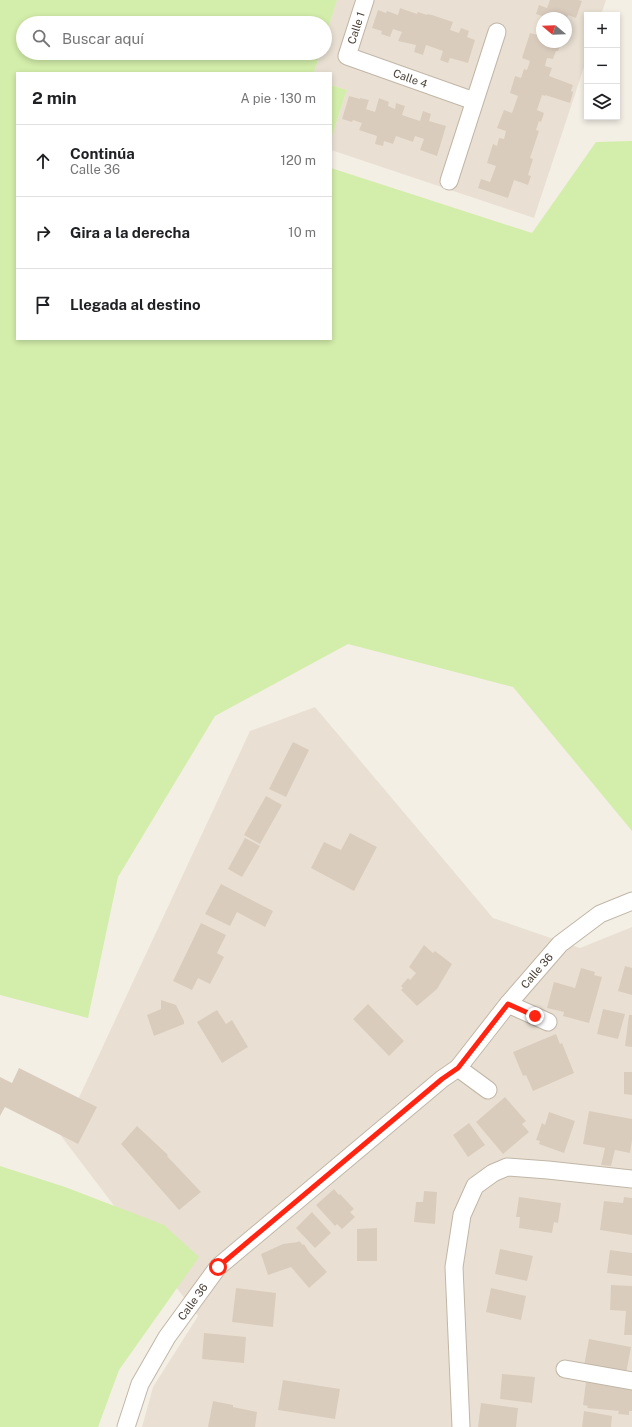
<!DOCTYPE html>
<html lang="es">
<head>
<meta charset="utf-8">
<style>
  body { margin:0; font-family:"Public Sans",sans-serif; background:#f6f6f6; color:#202124 }
  .controls { position:absolute; right:12px; top:12px; display:grid; overflow:hidden; border-radius:0px; box-shadow:0 2px 6px #0003 }
  .controls button { width:36px; height:36px; display:grid; place-items:center; padding:0; border:0; border-bottom:1px solid #e0e0e0; background:#fff; color:#202124; font:20px sans-serif }
  .compass { position:absolute; left:536px; top:12px; width:36px; height:36px; border-radius:50%; background:#fff; box-shadow:0 2px 6px #0003; rotate:289deg }
  .stop { position:absolute; width:12px; height:12px; margin:-9px; border:3px solid #ff2512; border-radius:50%; background:#fff }
  .stop.end { background:#ff2512; border-color:#fff; box-shadow:0 1px 4px #0008 }
  .list { margin:0; padding:0; list-style:none }
  h2 { display:flex; justify-content:space-between; align-items:center; height:52px; margin:0; padding:0 16px; font-size:17px }
  h2 small { font-size:13px; font-weight:400; color:#757577 }
  .list li { display:grid; grid-template-columns:26px 1fr auto; gap:12px; align-items:center; box-sizing:border-box; height:72px; padding:0 16px; border-top:1px solid #e0e0e0 }
  .list b { display:block; font-size:15px; white-space:nowrap }
  .list p { margin:0; font-size:13px; white-space:nowrap; color:#757577 }
  .list em { font-size:13px; font-style:normal; color:#757577 }
  .icon { flex:none; width:22px; height:22px; fill:none; stroke:currentColor; stroke-width:2; stroke-linecap:round; stroke-linejoin:round }
  .map { position:relative; flex:none; width:632px; height:1427px; overflow:hidden }
  .search { position:absolute; background:#fff; box-shadow:0 2px 6px #0003; left:16px; top:16px; width:316px; height:44px; display:flex; align-items:center; gap:10px; box-sizing:border-box; padding:0 14px; border-radius:22px; color:#757577; font-size:15px }
  .panel { position:absolute; background:#fff; box-shadow:0 2px 6px #0003; left:16px; top:72px; width:316px; height:268px; border-radius:0px }
  .map>svg:first-child { display:block }
</style>
</head>
<body>
<div class="map">
<svg width="632" height="1427" viewBox="0 0 632 1427">
  <rect width="100%" height="100%" fill="#f4efe5"/>
  <path fill="#e9e0d3" fill-rule="evenodd" d="M337 0H606L601 15H587V58L534 218 331 150V139L347 90 331 85V73H314L320 53H325V38ZM542 18H566V42H542Z
    M315 707 493 918 580 948 632 927V1427H142L153 1387 198 1316 61 1136 250 731Z"/>
  <path fill="#d3edaa" d="M0 0H337L325 38V23H23V53H320L314 73H17V339H331V168L532 233 596 142 632 141V831L513 687 348 644 215 716 118 877 88 1018 0 995Z
    M331 85 347 90 331 139Z
    M0 1166 65 1187 164 1225 199 1257 119 1370 98 1427H0Z"/>
  <path fill="#daccbd" d="M550 0H578L582 1 576 18 568 15 567 18H548L536 14 539 5 547 8Z
    M400 8 417 14 418 12 427 15V14L432 15 453 22 450 30 459 33 461 28 469 31 467 37 475 40 468 63 450 58 448 63 440 60 443 51 426 45 423 55 414 52 416 45 398 41 402 32 393 29 390 37 381 34 382 31 372 28 378 10 386 13 387 11 398 15Z
    M530 33 542 36V42L561 43 558 51H556L553 59 547 58 545 66 552 68 549 76 573 85 571 91 573 92 570 103 545 95V96L542 95 537 110 544 113 541 122 539 121 536 130 539 131 530 158 533 159 528 175 531 176 528 185 514 180 508 198 478 188 481 179 490 182 496 166 487 163 493 144 497 146 499 138 504 139 506 131 497 128 504 110 512 113 518 96 510 93 515 76 521 78 524 69 527 70 530 61 522 58Z
    M349 96 360 99V98L369 100 366 109 375 112 379 98 389 102 388 106 395 109 396 103 405 106 402 115 420 121 423 111 431 114 429 121 446 126 437 156 420 150 424 139 415 136 413 142 396 136 393 144 384 141 383 146 375 144 377 136 359 130 362 123 353 120 352 122 342 119Z
    M293 742 309 750 286 797 269 789Z
    M266 796 282 805 260 844 244 835Z
    M350 833 377 847 354 891 311 868 324 842 341 850Z
    M245 838 260 846 242 877 228 869Z
    M221 884 273 911 265 927 237 912 230 926 205 914Z
    M201 923 226 935 217 953 224 957 210 984 198 978 192 990 173 981Z
    M424 945 433 953 435 951 452 964 437 989 417 1006 401 990 403 988 401 986 408 978 410 980 416 973 409 967Z
    M625 966 632 968V995L618 991Z
    M581 968 595 972 594 975 602 977 589 1023 563 1016 564 1012 547 1008 554 982 575 988Z
    M161 1000 176 1005 184 1021V1024L154 1036 147 1015 161 1009Z
    M368 1004 404 1041 389 1056 353 1019Z
    M603 1009 625 1014 618 1039 597 1034Z
    M217 1010 226 1024 232 1020 248 1047 222 1063 197 1022Z
    M629 1015H632V1047L625 1046Z
    M556 1034 560 1044 562 1043 574 1073 533 1091 526 1075 523 1076 513 1052Z
    M19 1068 97 1107 78 1144 5 1107 0 1116V1077L12 1083Z
    M624 1072H632V1095L624 1094Z
    M505 1097 526 1121 522 1124 529 1132 503 1154 476 1122Z
    M589 1111 632 1119V1140L630 1153 615 1150 611 1166 601 1165 605 1148 583 1144Z
    M549 1112 575 1121 564 1153 539 1144 540 1141 536 1140 542 1123 545 1125Z
    M469 1123 485 1145 468 1157 453 1135Z
    M137 1126 168 1155 167 1156 201 1192 179 1210 121 1144Z
    M334 1189 339 1195 340 1194 354 1209 350 1212 355 1217 342 1229 337 1224 335 1226 316 1205Z
    M424 1191 437 1192 435 1224 414 1222 416 1202H423Z
    M519 1197 561 1203 558 1223 554 1222 552 1233 519 1228 520 1217H516Z
    M624 1197 632 1198V1235L600 1230 604 1201 623 1203Z
    M312 1212 331 1233 315 1248 296 1228Z
    M377 1228V1261H357V1229Z
    M299 1241 303 1245 304 1244 309 1252 327 1272 309 1288 291 1267 268 1275 261 1254 283 1244 298 1242Z
    M500 1249 533 1256 527 1281 495 1274Z
    M610 1250 632 1253V1276L607 1273Z
    M611 1285 632 1286V1335H624L626 1311 610 1310Z
    M236 1288 276 1293 273 1327 232 1322Z
    M491 1288 526 1296 521 1320 486 1312Z
    M204 1333 246 1337 244 1363 202 1359Z
    M589 1339 631 1347 626 1374 584 1366Z
    M502 1374 535 1377 532 1403 500 1399Z
    M283 1380 340 1389 335 1419 278 1410Z
    M586 1382 621 1386 632 1385V1411H629V1415L618 1414 619 1411 587 1408 588 1406 583 1405Z
    M213 1401 233 1405V1407L257 1412 255 1427H208Z
    M481 1403 518 1408 516 1427H478Z
    M584 1411 612 1416 611 1427H582Z"/>
  <g fill="none" stroke-linecap="round" stroke-linejoin="round">
    <g stroke="#c1b6a7" stroke-width="19">
      <g id="street">
        <path id="s1" d="M365 0 347 56 474 101"/>
        <path d="M449 181 497 32"/>
        <path d="M508 1004 548 1022"/>
        <path d="M458 1068 488 1090"/>
        <path d="M565 1369 632 1381"/>
        <path id="s2" d="M126 1427 140 1384 167 1337 218 1267 442 1079 458 1068 508 1004 560 944 600 914 632 901"/>
        <path d="M461 1427 454 1267 462 1215 475 1186 493 1173 507 1167 548 1170 632 1179"/>
      </g>
    </g>
    <use href="#street" stroke="#fff" stroke-width="17"/>
  </g>
  <g fill="none" stroke-linecap="round" stroke-linejoin="round">
    <path stroke="#ff2512" stroke-width="5" d="M218 1267 442 1079 458 1068 508 1004 535 1016"/>
  </g>
  <g text-anchor="middle" dominant-baseline="central" stroke-width="3.5" stroke-linejoin="round" paint-order="stroke">
    <g font-size="11" fill="#483f34" stroke="#fff">
      <text transform="translate(356 28) rotate(-72)">Calle 1</text>
      <text stroke="none"><textPath href="#s1" startOffset="126">Calle 4</textPath></text>
      <text stroke="none"><textPath href="#s2" startOffset="623">Calle 36</textPath></text>
      <text stroke="none"><textPath href="#s2" startOffset="143">Calle 36</textPath></text>
    </g>
  </g>
</svg>
<div class="controls">
<button>+</button>
<button>−</button>
<button><svg class="icon" aria-label="layers" viewBox="0 0 24 24"><path d="M12 4l9 5-9 5-9-5zM3 14l9 5 9-5"/></svg></button>
</div>
<svg class="compass" viewBox="-18 -18 36 36"><path d="M0-13l5 13h-10z" fill="#e53935"/><path d="M0 13l5-13h-10z" fill="#757577"/></svg>
<div class="stop" style="left:218px;top:1267px"></div>
<div class="stop end" style="left:535px;top:1016px"></div>
<div class="search"><svg class="icon" aria-label="search" viewBox="0 0 24 24"><circle cx="10" cy="10" r="6"/><path d="M15 15l6 6"/></svg>Buscar aquí</div>
<section class="panel">
<h2>2 min<small>A pie · 130 m</small></h2>
<ul class="list">
<li><svg class="icon" aria-label="ahead" viewBox="0 0 24 24"><path d="M12 20V5M6 11l6-6 6 6"/></svg><div><b>Continúa</b><p>Calle 36</p></div><em>120 m</em></li>
<li><svg class="icon" aria-label="right" viewBox="0 0 24 24"><path d="M7 20v-9h11M14 6l5 5-5 5"/></svg><div><b>Gira a la derecha</b></div><em>10 m</em></li>
<li><svg class="icon" aria-label="arrive" viewBox="0 0 24 24"><path d="M6 21V4h12l-3 4 3 4H6"/></svg><div><b>Llegada al destino</b></div></li>
</ul>
</section>
</div>
</body>
</html>
